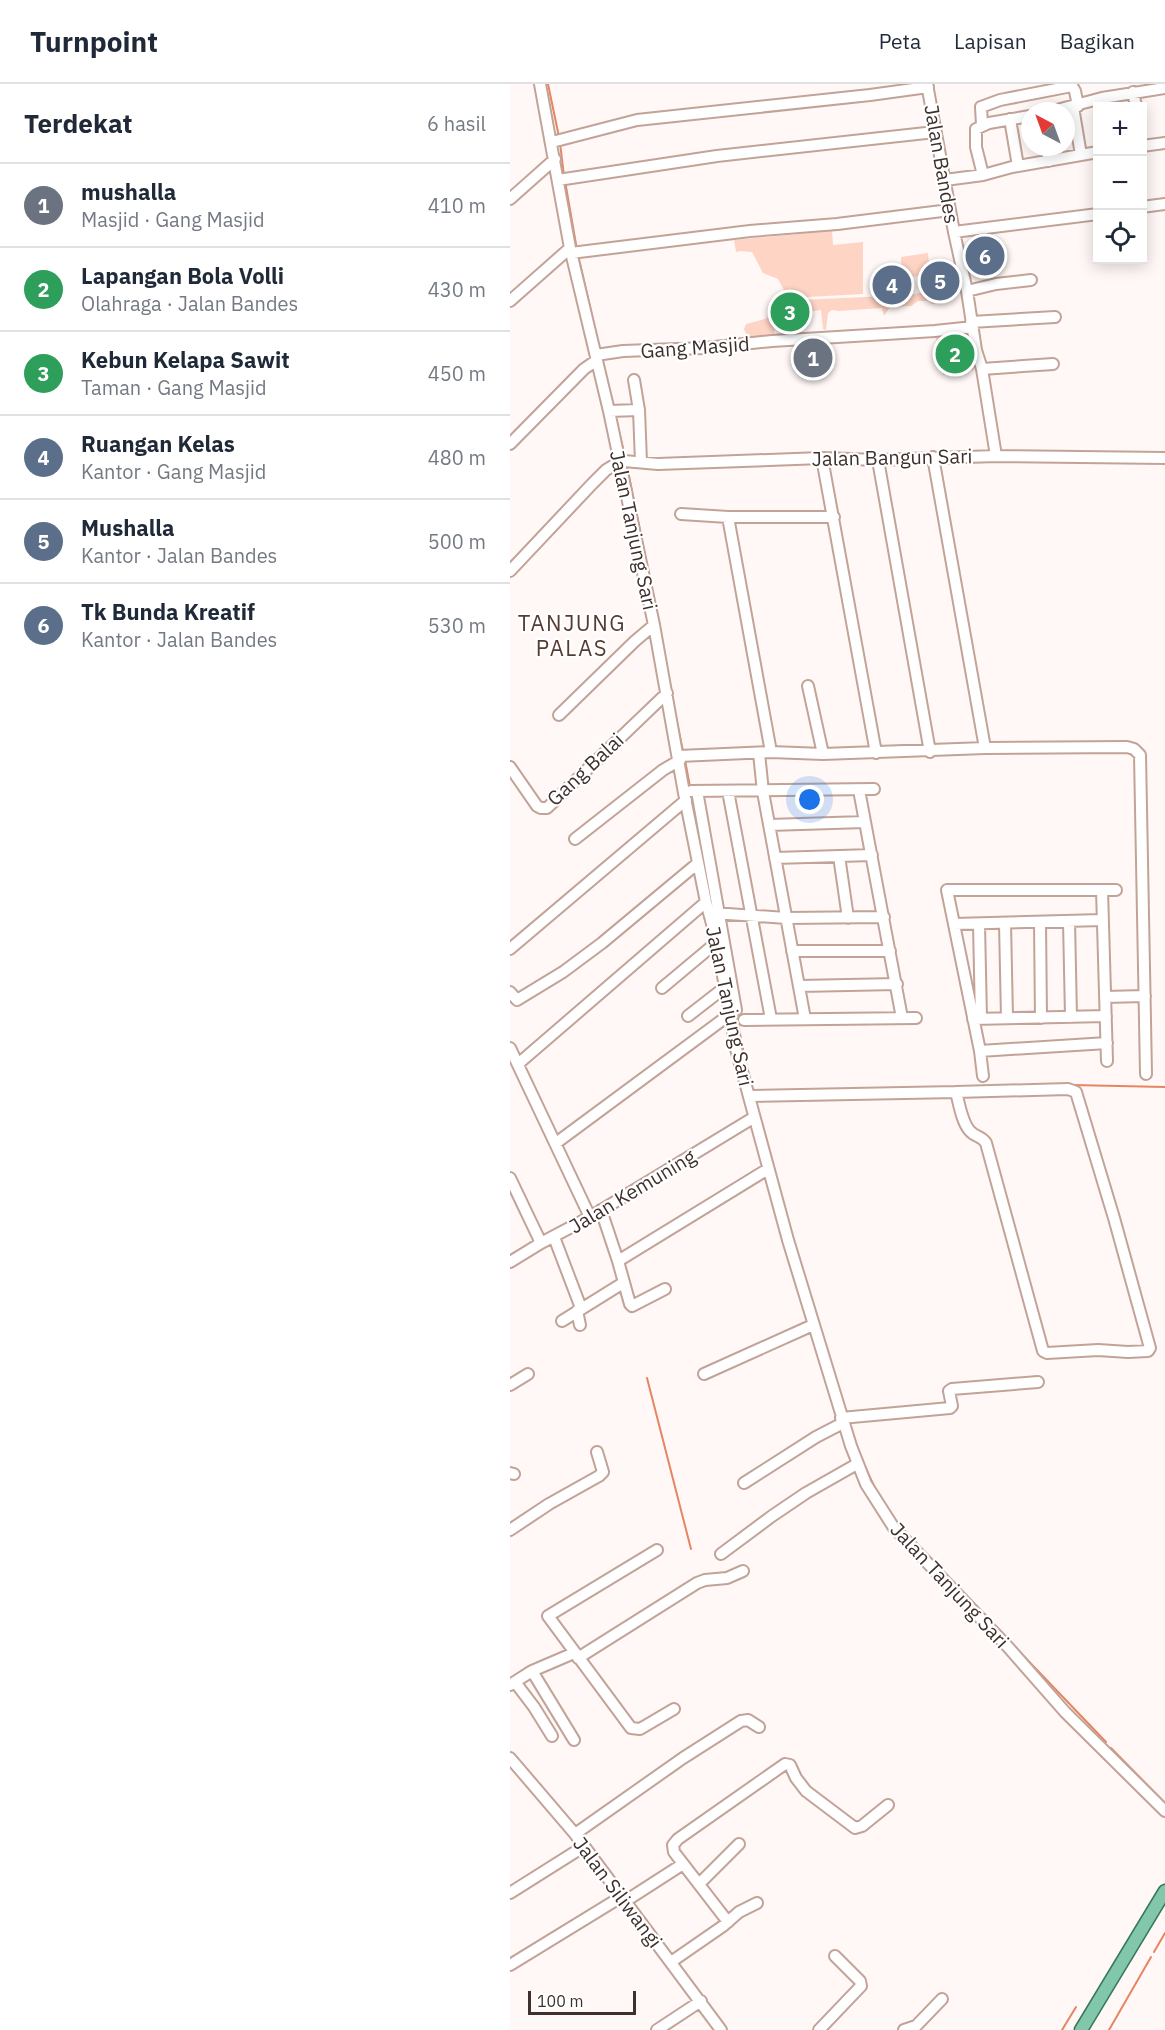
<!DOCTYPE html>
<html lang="id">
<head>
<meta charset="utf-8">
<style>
  body { margin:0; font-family:"IBM Plex Sans",sans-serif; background:#f6f6f7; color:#1f2937 }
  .controls { position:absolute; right:18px; top:18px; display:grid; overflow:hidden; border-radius:0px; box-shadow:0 3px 15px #0003 }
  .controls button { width:54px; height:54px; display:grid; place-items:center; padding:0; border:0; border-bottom:2px solid #e0e1e3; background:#fff; color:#1f2937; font:30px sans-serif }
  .compass { position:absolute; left:511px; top:18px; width:54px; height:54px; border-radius:50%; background:#fff; box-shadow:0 3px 15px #0003; rotate:319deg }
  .scale { position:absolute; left:18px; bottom:15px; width:108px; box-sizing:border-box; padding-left:6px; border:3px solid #3e312d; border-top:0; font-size:16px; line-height:21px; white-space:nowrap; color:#3e312d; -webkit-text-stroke:4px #fff; paint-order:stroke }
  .you { position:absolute; left:300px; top:716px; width:21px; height:21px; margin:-15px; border:4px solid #fff; border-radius:50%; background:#1a73e8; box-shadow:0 0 0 9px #1a73e833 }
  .badge { display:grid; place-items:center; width:39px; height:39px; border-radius:50%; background:#30674e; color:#fff; font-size:20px; font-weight:700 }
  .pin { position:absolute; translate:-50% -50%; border:3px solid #fff; box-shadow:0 2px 6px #0006 }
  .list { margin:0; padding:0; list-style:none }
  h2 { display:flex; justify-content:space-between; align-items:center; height:78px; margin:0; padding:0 24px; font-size:26px }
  h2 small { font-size:20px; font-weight:400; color:#747a83 }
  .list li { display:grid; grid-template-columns:39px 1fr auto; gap:18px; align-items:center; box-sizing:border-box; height:84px; padding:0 24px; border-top:2px solid #e0e1e3 }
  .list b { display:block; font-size:22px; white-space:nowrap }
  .list p { margin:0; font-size:20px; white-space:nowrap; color:#747a83 }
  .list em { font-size:20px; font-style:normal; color:#747a83 }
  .icon { flex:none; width:33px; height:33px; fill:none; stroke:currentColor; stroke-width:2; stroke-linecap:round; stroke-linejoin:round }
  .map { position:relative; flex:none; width:655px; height:1946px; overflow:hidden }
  header { display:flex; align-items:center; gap:36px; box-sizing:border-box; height:84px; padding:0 30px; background:#fff; border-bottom:2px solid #e0e1e3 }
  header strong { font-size:28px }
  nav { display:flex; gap:33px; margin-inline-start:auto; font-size:21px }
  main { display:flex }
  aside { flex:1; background:#fff }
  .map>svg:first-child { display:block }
</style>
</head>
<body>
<header>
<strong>Turnpoint</strong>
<nav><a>Peta</a><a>Lapisan</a><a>Bagikan</a></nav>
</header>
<main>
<aside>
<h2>Terdekat<small>6 hasil</small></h2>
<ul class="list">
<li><span class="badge" style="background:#6b7280">1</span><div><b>mushalla</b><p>Masjid · Gang Masjid</p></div><em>410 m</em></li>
<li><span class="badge" style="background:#2e9e5b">2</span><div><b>Lapangan Bola Volli</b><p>Olahraga · Jalan Bandes</p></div><em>430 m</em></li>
<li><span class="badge" style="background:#2e9e5b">3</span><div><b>Kebun Kelapa Sawit</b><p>Taman · Gang Masjid</p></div><em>450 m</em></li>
<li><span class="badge" style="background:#5c6f8a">4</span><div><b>Ruangan Kelas</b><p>Kantor · Gang Masjid</p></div><em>480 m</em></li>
<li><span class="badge" style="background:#5c6f8a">5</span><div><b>Mushalla</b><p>Kantor · Jalan Bandes</p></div><em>500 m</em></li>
<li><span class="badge" style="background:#5c6f8a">6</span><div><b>Tk Bunda Kreatif</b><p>Kantor · Jalan Bandes</p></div><em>530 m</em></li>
</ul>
</aside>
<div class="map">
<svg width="655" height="1946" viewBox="0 0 655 1946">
  <rect width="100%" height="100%" fill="#fff8f6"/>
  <path fill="#fed4c4" d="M322 147 323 161 353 158V210L279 214 270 219 274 206 268 195 253 189 242 168 231 167 226 168 224 156Z
    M418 169 420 191 392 194 391 173Z
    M441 202 444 204 443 210C436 213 428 220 422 220L418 217H408L401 222 380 223 374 232 372 224 329 227 322 226 318 229 316 246 313 245 311 226 265 234 264 252 246 255 237 252 234 245 236 240 255 235 277 219 290 216 400 211Z
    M457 249 464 286 433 291 426 254Z"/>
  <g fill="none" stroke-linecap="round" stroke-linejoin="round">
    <path stroke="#e58561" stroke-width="2" d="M38 0 49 53
      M50 59 54 92
      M55 97 67 166
      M68 171 85 245
      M106 335 115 373
      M117 382 141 502
      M163 620 173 667
      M175 676 180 703
      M182 711 187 735
      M226 929 238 991
      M562 1001 655 1003
      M137 1294 181 1465
      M356 1385 365 1404
      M376 1422 393 1447
      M505 1563 596 1658
      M601 1664 655 1719
      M644 1868 655 1849
      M552 1946 566 1923
      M599 1946 641 1873"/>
    <g stroke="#c2a398" stroke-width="14">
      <path id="minor" d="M30 0 60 164 99 327 144 541 174 709 196 818 207 858 226 965 278 1156 341 1362 356 1400 384 1444 498 1563 555 1628 655 1727
        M417 0 444 148 457 207 466 266 472 285 486 372
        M623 8 626 22
        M563 23 571 71
        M543 27 592 14 655 4
        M500 35 508 82
        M472 41 471 23 490 16 562 2 565 7 568 22
        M42 58 127 36 360 11 418 3
        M632 62 655 59
        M536 63 539 77
        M473 91 466 63V45L479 39 520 32
        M48 96 207 72 425 48
        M435 96 473 91 502 83 588 68
        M0 115 45 75
        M632 123 655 120
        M444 148 588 130
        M61 169 240 147 327 140 440 126
        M457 207 486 200 521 196
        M0 217 60 164
        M461 238 545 233
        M86 271 113 267 195 264 262 257 425 247 463 243
        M472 285 543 280
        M129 326 131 378
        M99 327 129 326 124 296
        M0 360 74 285 87 276
        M312 374 366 669
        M368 376 420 668
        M171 430 218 433 261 668
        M218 433H324
        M0 487 82 400 96 386 109 378 114 377 148 380 312 374 368 376 486 372 655 374
        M298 602 313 670
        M49 631 125 557 144 541
        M475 664 617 663 624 665 630 671 636 990
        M249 669 253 708 295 935
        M169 672 261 668 313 670 475 664 423 373
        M0 683 27 722 31 724H37L157 609
        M349 706 392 934
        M181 707 364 705
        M187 707 226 926
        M218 707 261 935
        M259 741 355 738
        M65 755 153 686 170 676
        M329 772 338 834
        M265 774 362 771
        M592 806 597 977
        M203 829 276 834 374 833
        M559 837 561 933
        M530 838 531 934
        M495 839 497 934
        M444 840 593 836
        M469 840 471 935
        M0 865 176 716
        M282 867H380
        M289 902 387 900
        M152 904 207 858
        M0 908 7 916 53 888 92 859 188 779
        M595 913 635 912
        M178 932 214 904
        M463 935 596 932
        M234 936 406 934
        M0 964 80 1133
        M470 967 597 959
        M8 980 196 818
        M473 992 470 967 437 806H606
        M239 1012 446 1008C449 1019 452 1039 460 1047 465 1053 472 1052 476 1059L533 1267 537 1269 588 1266 618 1268 638 1267 640 1264 604 1134 566 1008 558 1005 446 1008
        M46 1059 219 931
        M0 1094 31 1159
        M91 1126 108 1177 120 1220 122 1222 155 1205
        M44 1153 71 1224
        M108 1177 258 1085
        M0 1178 31 1159 80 1133 243 1034
        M67 1227 70 1241
        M52 1237 113 1199
        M194 1290 303 1241
        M0 1301 18 1290
        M331 1334 440 1324 442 1322 439 1307 442 1305 528 1298
        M0 1389 4 1390
        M234 1399 306 1353 333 1339
        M0 1446 39 1420 89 1392 93 1388 87 1368
        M147 1466 38 1532 121 1644 130 1645 164 1625
        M211 1470 262 1432 296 1409 347 1380
        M68 1574 187 1499 195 1496 217 1494 233 1487
        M22 1587 64 1656
        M5 1598 24 1623 42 1652
        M0 1601 22 1587 64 1569
        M0 1674 65 1750 211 1946
        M65 1750 173 1674 231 1637 238 1636 249 1643
        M189 1800 229 1760
        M0 1809 73 1763
        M114 1818 173 1780
        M218 1838 164 1768 163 1761 168 1755 275 1680 280 1681 286 1694 296 1707 345 1744 352 1742 378 1721
        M161 1878 213 1842 229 1828 247 1819
        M0 1881 111 1813
        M147 1946 191 1917
        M309 1946 351 1902 350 1897 325 1872
        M394 1946 406 1942 432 1915"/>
    </g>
    <g stroke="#34795a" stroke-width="15">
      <path id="major" d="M571 1946 655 1807"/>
    </g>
    <use href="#minor" stroke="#fff" stroke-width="10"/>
    <use href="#major" stroke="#82c6ab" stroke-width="12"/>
  </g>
  <g text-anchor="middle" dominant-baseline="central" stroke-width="4.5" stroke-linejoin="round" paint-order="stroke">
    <g font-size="20" fill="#3e312d" stroke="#fff">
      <text transform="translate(432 80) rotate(80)">Jalan Bandes</text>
      <text transform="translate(185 263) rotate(-4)">Gang Masjid</text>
      <text transform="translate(382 373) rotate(-1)">Jalan Bangun Sari</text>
      <text transform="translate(124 446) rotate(78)">Jalan Tanjung Sari</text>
      <text transform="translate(75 685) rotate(-43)">Gang Balai</text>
      <text transform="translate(220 922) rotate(78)">Jalan Tanjung Sari</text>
      <text transform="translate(122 1107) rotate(-31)">Jalan Kemuning</text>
      <text transform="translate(440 1501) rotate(47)">Jalan Tanjung Sari</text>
      <text transform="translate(108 1808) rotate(53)">Jalan Siliwangi</text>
    </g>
    <g font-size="22" letter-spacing="1.5" fill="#553c32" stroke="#fff">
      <text x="62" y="538">TANJUNG<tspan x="62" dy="25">PALAS</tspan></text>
    </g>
  </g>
</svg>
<div class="controls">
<button>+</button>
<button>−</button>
<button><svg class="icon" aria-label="locate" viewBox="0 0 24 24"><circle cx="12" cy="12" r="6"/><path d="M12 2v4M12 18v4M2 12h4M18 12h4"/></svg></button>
</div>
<svg class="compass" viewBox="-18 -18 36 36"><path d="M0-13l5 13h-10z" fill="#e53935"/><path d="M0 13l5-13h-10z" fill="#747a83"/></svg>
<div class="scale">100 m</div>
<div class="you"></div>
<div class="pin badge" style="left:303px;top:274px;background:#6b7280">1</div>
<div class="pin badge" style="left:445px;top:270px;background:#2e9e5b">2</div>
<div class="pin badge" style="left:280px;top:228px;background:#2e9e5b">3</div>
<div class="pin badge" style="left:382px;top:201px;background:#5c6f8a">4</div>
<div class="pin badge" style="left:430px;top:197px;background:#5c6f8a">5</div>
<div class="pin badge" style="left:475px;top:172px;background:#5c6f8a">6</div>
</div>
</main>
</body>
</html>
